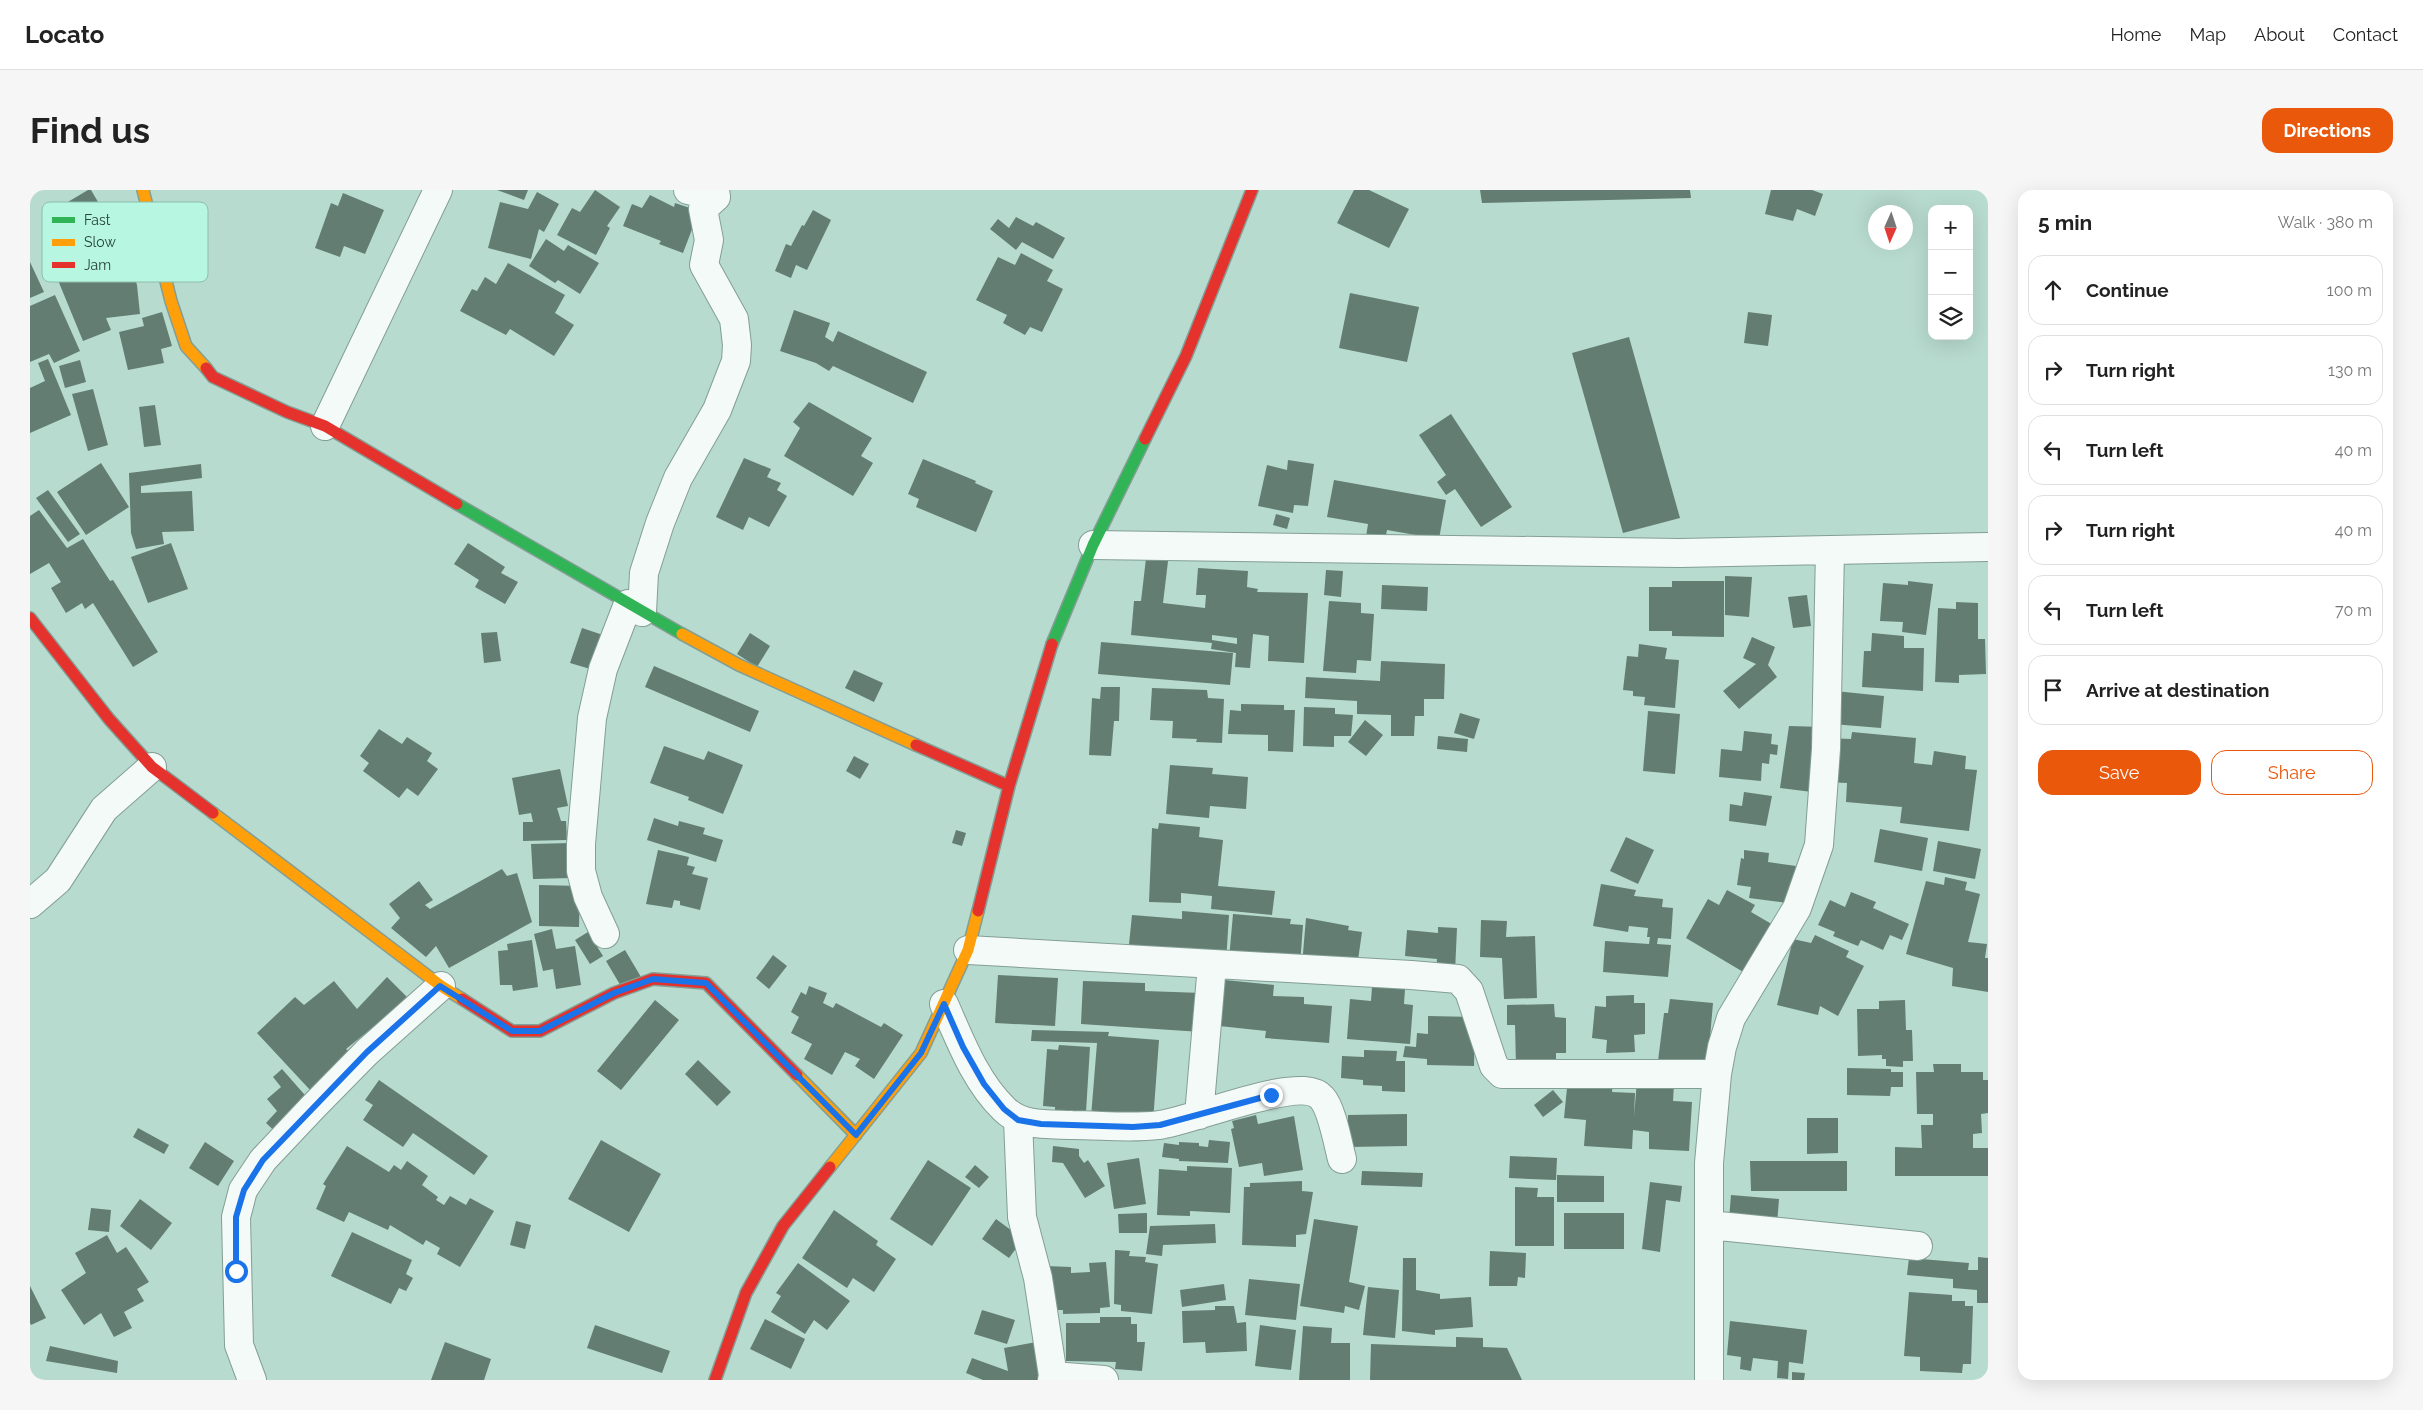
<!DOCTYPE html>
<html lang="en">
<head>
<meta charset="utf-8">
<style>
  body { margin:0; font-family:Raleway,sans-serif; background:#f6f6f6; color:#222 }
  .controls { position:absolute; right:15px; top:15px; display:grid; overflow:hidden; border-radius:10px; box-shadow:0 5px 20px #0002 }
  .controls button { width:45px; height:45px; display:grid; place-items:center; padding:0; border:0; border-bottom:1px solid #e0e0e0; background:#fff; color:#222; font:25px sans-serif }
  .compass { position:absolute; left:1838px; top:15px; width:45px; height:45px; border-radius:50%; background:#fff; box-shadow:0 5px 20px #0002; rotate:183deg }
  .stop { position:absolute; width:15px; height:15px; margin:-11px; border:4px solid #1a73e8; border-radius:50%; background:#fff }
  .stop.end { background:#1a73e8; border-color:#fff; box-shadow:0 1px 5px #0008 }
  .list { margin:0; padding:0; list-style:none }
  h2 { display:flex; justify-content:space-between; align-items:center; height:65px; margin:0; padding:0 20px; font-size:21px }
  h2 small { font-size:16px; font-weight:400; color:#767676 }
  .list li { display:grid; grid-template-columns:32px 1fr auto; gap:15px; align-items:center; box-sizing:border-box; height:70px; margin:0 10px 10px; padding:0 10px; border:1px solid #e0e0e0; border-radius:15px }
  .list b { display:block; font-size:19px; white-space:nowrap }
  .list em { font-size:16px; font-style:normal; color:#767676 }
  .actions { display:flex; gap:10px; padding:15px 20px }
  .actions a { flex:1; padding:11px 0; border:1px solid #ea580c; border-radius:15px; text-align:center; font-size:18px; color:#ea580c }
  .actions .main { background:#ea580c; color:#fff }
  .icon { flex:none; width:28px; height:28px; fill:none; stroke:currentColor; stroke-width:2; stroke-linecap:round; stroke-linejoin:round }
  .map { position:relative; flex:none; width:1958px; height:1190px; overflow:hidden; border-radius:15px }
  header { display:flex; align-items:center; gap:30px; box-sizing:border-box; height:70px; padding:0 25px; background:#fff; border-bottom:1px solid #e0e0e0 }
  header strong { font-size:24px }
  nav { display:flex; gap:28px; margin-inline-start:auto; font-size:18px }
  .intro { display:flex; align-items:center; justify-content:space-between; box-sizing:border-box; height:120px; padding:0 30px }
  h1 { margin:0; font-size:35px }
  .button { padding:12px 22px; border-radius:15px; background:#ea580c; color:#fff; font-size:18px; font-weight:700 }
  main { display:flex; gap:30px; padding:0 30px }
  aside { flex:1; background:#fff; border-radius:15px; box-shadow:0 5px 20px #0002 }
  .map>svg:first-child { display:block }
</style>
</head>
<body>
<header>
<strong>Locato</strong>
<nav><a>Home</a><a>Map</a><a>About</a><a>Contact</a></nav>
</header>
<div class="intro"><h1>Find us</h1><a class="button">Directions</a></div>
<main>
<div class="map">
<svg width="1958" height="1190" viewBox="0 0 1958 1190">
  <rect width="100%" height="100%" fill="#b8dbcf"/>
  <path fill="#637d72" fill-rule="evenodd" d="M58 0H61L71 17 47 31 48 36 86 27 107 95 110 124 76 128 81 140 53 151 18 66 47 55 46 50 31 54 26 28 31 27 26 19Z
    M467 0H498L494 10Z
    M565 0 590 17 577 36 580 38 566 65 527 45 542 18 550 22Z
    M1324 0H1339L1379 19 1359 58 1307 33Z
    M1450 0H1660L1661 8 1452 13Z
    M1741 0H1782L1793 4 1785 26 1767 19 1763 31 1735 24Z
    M507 2 529 14 514 42 509 39 501 69 458 58 470 12 498 19Z
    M313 3 354 20 335 64 314 56 310 67 285 58 301 13 308 16Z
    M620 5 644 17 645 13 669 21 653 63 629 54 631 51 593 36 602 14 612 18Z
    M783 20 801 30 777 80 766 75 761 88 745 81 756 54 761 56 772 35 774 36Z
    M986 27 1003 36 1006 32 1035 48 1023 69 992 52 986 60 960 39 968 29 979 38Z
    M516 49 534 61 538 55 569 73 550 104 528 90 525 93 499 76Z
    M991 63 1023 80 1017 91 1033 99 1012 142 1000 137 995 145 973 133 977 125 946 110 968 67 985 75Z
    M0 72 14 102 0 108Z
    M478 73 535 105 525 123 544 135 524 166 480 139 476 145 430 121 442 99 447 101 455 87 466 94Z
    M1320 103 1389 117 1377 172 1309 158Z
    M25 105 50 161 24 173 19 164 0 172V116Z
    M764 120 800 133 795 147 803 152 808 141 897 182 883 213 803 176 799 181 786 173 750 161Z
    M132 122 142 156 131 159 134 173 98 180 89 142 114 136 112 128Z
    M1718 122 1742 125 1738 156 1714 153Z
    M1599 147 1650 328 1593 343 1542 163Z
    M18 169 41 225 0 243V198L15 191 8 173Z
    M50 170 56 192 35 198 29 176Z
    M63 199 78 255 58 261 42 204Z
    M779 212 842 248 831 266 843 273 823 306 754 266 770 238 763 232Z
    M125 215 131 255 114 257 109 217Z
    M1421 224 1482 317 1451 337 1425 299 1416 305 1407 292 1416 285 1389 245Z
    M714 268 741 279 737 287 751 293 747 300 757 306 739 337 719 327 713 340 686 327Z
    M893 269 946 291 945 293 963 301 946 342 886 317 889 309 878 304Z
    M1258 270 1284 274 1278 316 1264 315 1263 323 1228 316 1237 275 1257 280Z
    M71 273 99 317 56 345 27 302Z
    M171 274 172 288 111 296V303L162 301 164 341 132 342 134 354 106 359 101 343 99 283Z
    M1304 290 1416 310 1409 349 1357 340 1355 350 1336 347 1338 334 1297 327Z
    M18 300 50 344 38 352 6 308Z
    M9 320 37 358 53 349 80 391 83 390 128 462 103 477 63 413 55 419 52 413 36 423 21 398 31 392 19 373 0 384V326Z
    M1246 324 1260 328 1257 339 1243 335Z
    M141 353 158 399 118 413 101 367Z
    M438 353 475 377 471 383 488 392 475 414 445 397 449 390 424 374Z
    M1117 360 1139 363 1133 413 1175 418 1176 405H1166L1168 378 1218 381 1217 397 1228 399 1227 402 1278 403 1274 473 1238 471 1239 446 1223 444 1220 478 1205 477 1206 463 1181 459 1182 453 1101 445 1104 411H1111ZM1182 445 1207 448V454L1182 450Z
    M1296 380 1313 381 1311 407 1294 405Z
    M1695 386 1722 387 1719 427 1695 425Z
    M1642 391H1694V447L1642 446V441H1619V397H1642Z
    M1878 391 1903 394 1896 445 1872 442 1873 432 1850 431 1853 393 1878 395Z
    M1352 395 1398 397 1397 421 1351 419Z
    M1777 405 1781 436 1763 438 1758 407Z
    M1299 411 1331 413V423L1344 424 1341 471 1327 470 1326 483 1293 481Z
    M1926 412 1948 413V449H1955L1956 484 1929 485V493L1905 492 1908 418 1926 419Z
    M552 438 579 447 567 481 540 473Z
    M467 442 471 471 454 473 451 443Z
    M720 443 740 456 727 477 707 464Z
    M1842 443 1874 446V458H1894L1893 501 1832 497 1834 461H1841Z
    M1722 447 1745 457 1738 475 1747 487 1709 519 1693 501 1726 474 1713 468Z
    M1071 452 1203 463 1200 495 1068 484Z
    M1609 454 1637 458 1635 469 1649 470 1645 518 1614 515 1615 507 1603 506V501L1593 500 1597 466 1608 467Z
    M1351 471 1415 474 1414 509H1394V526H1385L1384 546H1361V525L1327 524V511L1275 508 1276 487 1350 491Z
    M624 476 729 521 720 542 615 497Z
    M824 480 853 493 844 512 815 498Z
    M1071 497H1090L1089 531H1084L1081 566 1059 565 1062 508 1070 509Z
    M1122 498 1177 500 1178 508 1194 509 1192 553 1166 552 1167 549 1142 548 1143 531 1120 530Z
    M1805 501 1854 506 1851 538 1802 534Z
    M1211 514 1254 515V520H1265L1263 562 1238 561V545L1198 544 1200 520 1211 521Z
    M1274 517 1305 518V524L1323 525 1321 546H1304V557L1273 556Z
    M1618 521 1650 524 1645 584 1613 581Z
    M1430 523 1450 529 1444 549 1424 543Z
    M1335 530 1353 545 1336 566 1318 552Z
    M1759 536 1794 537 1782 602 1750 598Z
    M349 539 372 554 377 547 402 563 397 571 408 579 388 606 377 598 369 608 333 581 339 573 330 566Z
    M1714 541 1742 544 1741 554 1748 555 1747 565 1740 564 1739 574 1732 573 1731 591 1689 587 1691 559 1712 561Z
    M1822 542 1886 548 1884 573 1902 575 1904 561 1936 566 1935 579 1947 580 1939 641 1870 633 1872 617 1816 612 1817 593 1796 592 1797 548 1821 549Z
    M1408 546 1438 549 1437 562 1407 559Z
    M634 556 674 570 678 561 713 575 693 624 658 610 659 607 620 593Z
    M824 566 839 574 830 589 816 581Z
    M1140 575 1183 578 1182 584 1218 587 1216 619 1180 616 1179 628 1136 624Z
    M530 579 538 616 527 618 531 631H536L537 650 493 651V632H503L501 623 489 625 482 588Z
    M1714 602 1742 606 1736 636 1699 631 1700 614 1712 616Z
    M624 628 648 636 649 631 675 638 673 644 693 650 686 672 617 650Z
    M1129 633 1170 637 1169 647 1193 650 1188 696 1245 701 1242 725 1181 719 1182 706 1151 703V713L1119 712 1122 638 1128 639Z
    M1850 639 1898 648 1892 681 1844 672Z
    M926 640 936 643 932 656 922 653Z
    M1596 647 1624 660 1608 694 1580 681Z
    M1908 651 1951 659 1945 689 1903 681Z
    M540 653 541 688 503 689 501 654Z
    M628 660 659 667 657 675 665 677 662 684 678 688 670 720 650 715V711L644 710 642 718 616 714Z
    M1714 660 1739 663 1738 672 1766 676 1764 696 1765 714 1719 708 1721 697 1707 695 1711 668 1714 669Z
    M472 679 477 686 487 683 502 732 419 778 406 756 396 767 361 738 370 728 359 714 389 691 403 710 395 715 400 719Z
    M1915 687 1937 692 1935 700 1950 704 1938 752 1957 754 1955 768H1958V802L1922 796 1923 778 1876 764 1896 691 1914 695Z
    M1571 694 1606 700 1604 706 1633 709 1632 717 1643 718 1641 749 1628 748 1627 754 1641 755 1638 787 1573 782 1575 751 1619 754 1620 747H1617L1618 738 1599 736 1598 742 1563 736Z
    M509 695 550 696 549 737 509 736Z
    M1697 700 1725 715 1721 722 1745 736 1715 783 1656 748 1678 709 1689 715Z
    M1821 702 1846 712 1843 718 1879 734 1872 750 1860 745 1853 760 1831 750 1828 756 1803 746 1805 742 1788 735 1800 710 1815 717Z
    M1152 721 1199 725 1196 772 1098 764 1102 725 1152 729Z
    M1203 724 1261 729 1260 734 1273 735 1270 775 1199 769Z
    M1276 728 1319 736 1318 740 1332 742 1327 777 1272 775Z
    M1451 730 1477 731 1476 747 1505 746 1507 808 1474 809 1472 768 1450 767Z
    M1408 737 1427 738 1425 782H1406L1407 769 1375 766 1377 740 1408 743Z
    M522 739 526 759 545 756 551 795 526 799 523 779 513 781 504 744Z
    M558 742 573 766 560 774 545 750Z
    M1785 745 1819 761 1816 767 1834 776 1808 826 1790 816 1788 825 1747 815 1763 749 1781 753Z
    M502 750 508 797 483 801 482 795H470L468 761 478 760 477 754Z
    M595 760 611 787 592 798 576 771Z
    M743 765 757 776 739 799 726 788Z
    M968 785 1028 788 1025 836 965 833Z
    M357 787 377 807 345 840 342 838 316 859 321 863 281 901 227 843 265 807 274 815 304 791 327 819Z
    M1185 789 1244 795 1243 806 1274 807V814L1302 816 1299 853 1235 848 1236 841 1180 835Z
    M1053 791 1115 793V801L1172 803 1171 842 1051 834Z
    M779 796 797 803 793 813 803 818 806 813 851 837 854 833 873 845 844 889 825 876 830 869 815 862 802 885 774 869 782 854 761 843 769 827 761 822 771 802 776 805Z
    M1342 797 1375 799 1374 814 1383 815 1380 854 1317 849 1320 809 1341 811Z
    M1604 805V813H1615V844L1604 845 1605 862 1576 863 1577 850 1562 848 1565 816 1576 817V806Z
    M1640 809 1683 813 1678 871 1665 869 1664 875 1628 871 1634 823H1638Z
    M625 810 649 830 591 900 567 881Z
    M1875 810 1876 840H1882L1883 871H1873V877L1856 876V869H1852V865L1828 866 1827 819H1849V811Z
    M1524 814 1525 827 1536 828V863H1526V875L1486 876 1485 835H1477V815Z
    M1398 826 1445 827 1444 876 1397 875V869L1373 867 1375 856 1386 857 1387 843 1398 844Z
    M1002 840 1079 842 1078 846 1129 850 1123 932 1061 927 1067 853 1001 851Z
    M1029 855 1060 857 1056 922 1025 920V917L1013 916 1017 859 1028 860Z
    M1334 860 1367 861 1366 871H1375V902L1352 901V896L1333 895V890L1311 888 1312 866 1334 867Z
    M668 870 701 902 687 916 655 884Z
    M1903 874H1931V882H1953V890H1958V923L1951 924 1952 943 1943 944V958H1958V986H1865V957L1892 958 1891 935H1903V924H1887L1886 882H1904Z
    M1817 878 1861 879V882H1873V897H1861L1860 906 1817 905Z
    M252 879 281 912 250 946 236 933 247 921 237 909 251 897 243 887Z
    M1538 888 1583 892 1582 902 1605 903 1604 927 1607 890 1644 894 1643 911 1662 912 1659 961 1619 959V942L1603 940 1602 959 1554 956 1556 930 1534 928Z
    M349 890 458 966 444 985 383 943 373 957 333 930 343 915 335 910Z
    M1523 900 1533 912 1513 927 1504 915Z
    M1377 924V956L1318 957V925Z
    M1226 925 1228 934 1264 926 1273 980 1234 986 1232 973 1209 977 1201 939 1204 938 1202 931Z
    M1777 928H1808V963L1777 964Z
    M108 938 139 955 134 964 103 947Z
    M571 950 631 984 599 1042 538 1009Z
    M1179 950 1200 952 1198 973 1149 971V969L1132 967 1134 953 1149 955V952L1169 953V956L1178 957Z
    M175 952 204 971 188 996 159 978Z
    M317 956 359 982 364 975 371 980 377 971 398 986 392 995 408 1007 406 1010 414 1015 420 1006 436 1015 440 1008 464 1021 430 1077 407 1064 410 1058 396 1050 393 1055 360 1035 358 1040 319 1022 314 1032 286 1019 296 996 293 994Z
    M1023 956 1049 959V966L1054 973 1058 970 1075 996 1055 1008 1033 973 1022 972Z
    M1480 966 1527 968 1526 990 1479 988Z
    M1109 968 1116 1014 1084 1019 1077 973Z
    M898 970 941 998 902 1056 860 1029Z
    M1720 971H1817V1001H1721Z
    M945 975 959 987 949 998 935 987Z
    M1157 976 1202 978 1200 1023 1160 1021V1026L1127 1025 1129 979 1157 981Z
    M1332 981 1393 983 1392 997 1331 995Z
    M1527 985 1574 986V1012H1527Z
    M1272 991V1001L1283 1002 1276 1044 1266 1045V1057L1212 1055 1214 997H1220V993Z
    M1620 992 1652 996 1650 1012 1636 1010 1630 1062 1612 1059Z
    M1485 997 1508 998 1507 1007H1524V1056H1485Z
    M1701 1005 1749 1009 1747 1034 1699 1029Z
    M110 1009 142 1033 121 1060 90 1036Z
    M61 1018 81 1020 79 1042 58 1040Z
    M804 1020 848 1051 846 1055 866 1069 844 1102 823 1088 817 1098 772 1068Z
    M1117 1023V1043H1089L1088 1024Z
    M1534 1023H1594V1059H1534Z
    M966 1029 993 1049 979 1068 952 1049Z
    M1284 1029 1328 1036 1319 1092 1335 1096 1329 1120 1315 1116 1314 1123 1270 1116Z
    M486 1031 501 1035 495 1059 480 1055Z
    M1185 1034 1186 1053 1133 1055 1132 1066 1116 1064 1120 1036Z
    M322 1042 382 1070 376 1084 383 1088 376 1101 369 1098 361 1114 301 1086Z
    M77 1045 87 1063 96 1057 119 1092 107 1099 114 1111 94 1122 102 1138 84 1147 71 1123 54 1135 31 1100 56 1083 45 1063Z
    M1085 1060 1100 1061 1099 1066 1116 1067 1115 1072 1128 1074 1122 1124 1091 1121V1115L1084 1114Z
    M1460 1061 1496 1063 1495 1088 1488 1087 1487 1096H1459Z
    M1948 1067 1958 1068V1113H1947V1100L1923 1098V1089L1877 1085 1879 1068 1939 1073 1938 1080H1948Z
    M1373 1068H1386V1100L1410 1104V1109L1441 1107 1443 1137 1405 1140V1145L1372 1141Z
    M1076 1072 1080 1117 1070 1118V1123L1033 1124V1120H1014L1016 1076 1041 1077V1083L1060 1082 1059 1073Z
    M768 1073 820 1111 797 1140 784 1130 775 1144 741 1122 751 1106 746 1103Z
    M1219 1089 1270 1094 1266 1130 1215 1125Z
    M1194 1094 1196 1110 1152 1117 1150 1100Z
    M0 1096 16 1128 1 1135 0 1133Z
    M1338 1097 1369 1100 1365 1148 1333 1145Z
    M1879 1102 1922 1105V1111H1935V1116H1943L1941 1174H1933L1932 1183 1890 1181V1167L1874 1166Z
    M1185 1116H1204L1207 1133 1216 1132 1217 1161 1176 1163 1175 1152 1153 1153 1152 1121 1185 1120Z
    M952 1120 985 1130 977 1154 944 1144Z
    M1070 1127H1101V1134H1107V1152H1115L1112 1181 1085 1179 1086 1172 1036 1171V1133H1070Z
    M735 1129 775 1149 761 1179 720 1159Z
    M1700 1131 1777 1140 1773 1174 1759 1172 1758 1189 1747 1188 1748 1171 1723 1168 1721 1181 1710 1179 1711 1167 1697 1165Z
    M565 1135 640 1161 632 1183 557 1158Z
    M1230 1135 1266 1140 1261 1180 1225 1176Z
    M1273 1136 1302 1138 1301 1153H1320V1190H1269Z
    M1426 1147 1453 1148V1157L1477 1158 1492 1190H1340L1341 1154 1426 1157Z
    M1012 1151V1190H953L936 1183 942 1168 978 1181 974 1158Z
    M415 1152 461 1169 454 1190H401Z
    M20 1156 88 1171 87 1183 16 1171Z
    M1762 1182 1775 1183 1774 1190H1762Z"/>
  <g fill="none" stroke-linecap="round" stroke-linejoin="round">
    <g stroke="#839e95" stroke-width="30">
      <path id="street" d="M658 0 686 7
        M295 236 408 0
        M1063 355 1650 363 1958 357
        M612 422 614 383 630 333 648 288 687 220 706 171 707 155 704 129 674 75 679 50 673 19 686 7 685 0
        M0 714 28 690 74 619 122 577
        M575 744 558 707 551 681V654L562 528 573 479 598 414
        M938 760 1381 785 1428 789 1439 801 1464 876 1472 884H1687
        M914 814C930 850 945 891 974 919 992 937 1018 934 1042 935 1071 935 1100 939 1129 935 1160 932 1271 883 1292 908 1302 919 1308 954 1312 969
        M1169 925 1182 775
        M988 930 992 1027 1008 1088 1023 1186 1022 1190
        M1679 1035 1888 1056
        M1023 1186 1074 1190
        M222 1190 209 1155 206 1027 213 1000 233 970 283 917 337 862 411 796
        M1679 1190V973L1687 884 1692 857 1701 828 1767 718 1789 655 1796 559 1800 360"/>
    </g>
    <g stroke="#839e95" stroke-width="14">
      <path id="fast" d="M427 314 652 444
        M1022 454 1063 355 1115 249"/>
    </g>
    <g stroke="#839e95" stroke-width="14">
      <path id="slow" d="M113 0 141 111 156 156 176 178
        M652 444 709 475 886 555
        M183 623 411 796 432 809
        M767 885 826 945
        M800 977 891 863 938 760 948 721"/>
    </g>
    <g stroke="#839e95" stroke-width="14">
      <path id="jam" d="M176 178 183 187 257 222 295 236 427 314
        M1115 249 1156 166 1222 0
        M0 428 79 529 122 577 183 623
        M886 555 979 596
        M948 721 979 596 1022 454
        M432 809 482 841H510L584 803 623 789 676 793 767 885
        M685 1190 716 1103 753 1036 800 977"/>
    </g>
    <use href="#street" stroke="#f4faf8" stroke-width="28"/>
    <use href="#fast" stroke="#30b455" stroke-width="11"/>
    <use href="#slow" stroke="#ff9f0a" stroke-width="11"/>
    <use href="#jam" stroke="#e5322d" stroke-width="11"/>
  </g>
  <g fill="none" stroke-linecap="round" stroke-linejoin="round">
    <path stroke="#1a73e8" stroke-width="6" d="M206 1081V1027L214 1000 233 970 337 862 410 796 482 841H510L584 803 623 789 676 793 826 945 891 863 914 814 933 857 954 894 974 919 988 930 1011 934 1103 937 1130 935 1241 905"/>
  </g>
  <rect x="12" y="12" width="166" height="80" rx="8" fill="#b7f6e0" stroke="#8cbfad" stroke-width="1"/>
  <rect x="22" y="27" width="23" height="6" fill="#30b455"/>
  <rect x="22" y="49" width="23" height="7" fill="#ff9f0a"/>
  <rect x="22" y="72" width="23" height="6" fill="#e5322d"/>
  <g font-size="14" fill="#264037">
    <text x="54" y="35">Fast</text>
    <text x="54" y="57">Slow</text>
    <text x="54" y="80">Jam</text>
  </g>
</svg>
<div class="controls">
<button>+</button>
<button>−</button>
<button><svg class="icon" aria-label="layers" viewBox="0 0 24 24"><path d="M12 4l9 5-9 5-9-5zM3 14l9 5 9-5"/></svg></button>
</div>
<svg class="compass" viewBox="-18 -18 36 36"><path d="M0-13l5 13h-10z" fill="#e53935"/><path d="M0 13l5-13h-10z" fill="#767676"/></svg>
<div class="stop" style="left:206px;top:1081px"></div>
<div class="stop end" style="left:1241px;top:905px"></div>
</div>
<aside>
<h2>5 min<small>Walk · 380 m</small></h2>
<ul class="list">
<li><svg class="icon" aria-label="ahead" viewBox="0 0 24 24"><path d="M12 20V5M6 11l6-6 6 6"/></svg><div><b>Continue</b></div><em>100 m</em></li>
<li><svg class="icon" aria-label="right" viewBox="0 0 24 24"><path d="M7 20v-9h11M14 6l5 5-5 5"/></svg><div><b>Turn right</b></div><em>130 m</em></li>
<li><svg class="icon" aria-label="left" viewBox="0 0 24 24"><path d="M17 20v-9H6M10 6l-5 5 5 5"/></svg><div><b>Turn left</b></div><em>40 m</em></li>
<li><svg class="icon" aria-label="right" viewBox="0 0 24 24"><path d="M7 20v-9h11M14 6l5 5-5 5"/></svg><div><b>Turn right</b></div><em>40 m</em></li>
<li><svg class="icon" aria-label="left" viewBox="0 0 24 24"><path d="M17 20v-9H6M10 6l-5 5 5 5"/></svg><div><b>Turn left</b></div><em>70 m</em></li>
<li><svg class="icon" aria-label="arrive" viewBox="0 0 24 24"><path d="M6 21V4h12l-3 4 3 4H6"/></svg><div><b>Arrive at destination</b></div></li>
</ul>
<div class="actions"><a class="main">Save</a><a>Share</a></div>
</aside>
</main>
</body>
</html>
